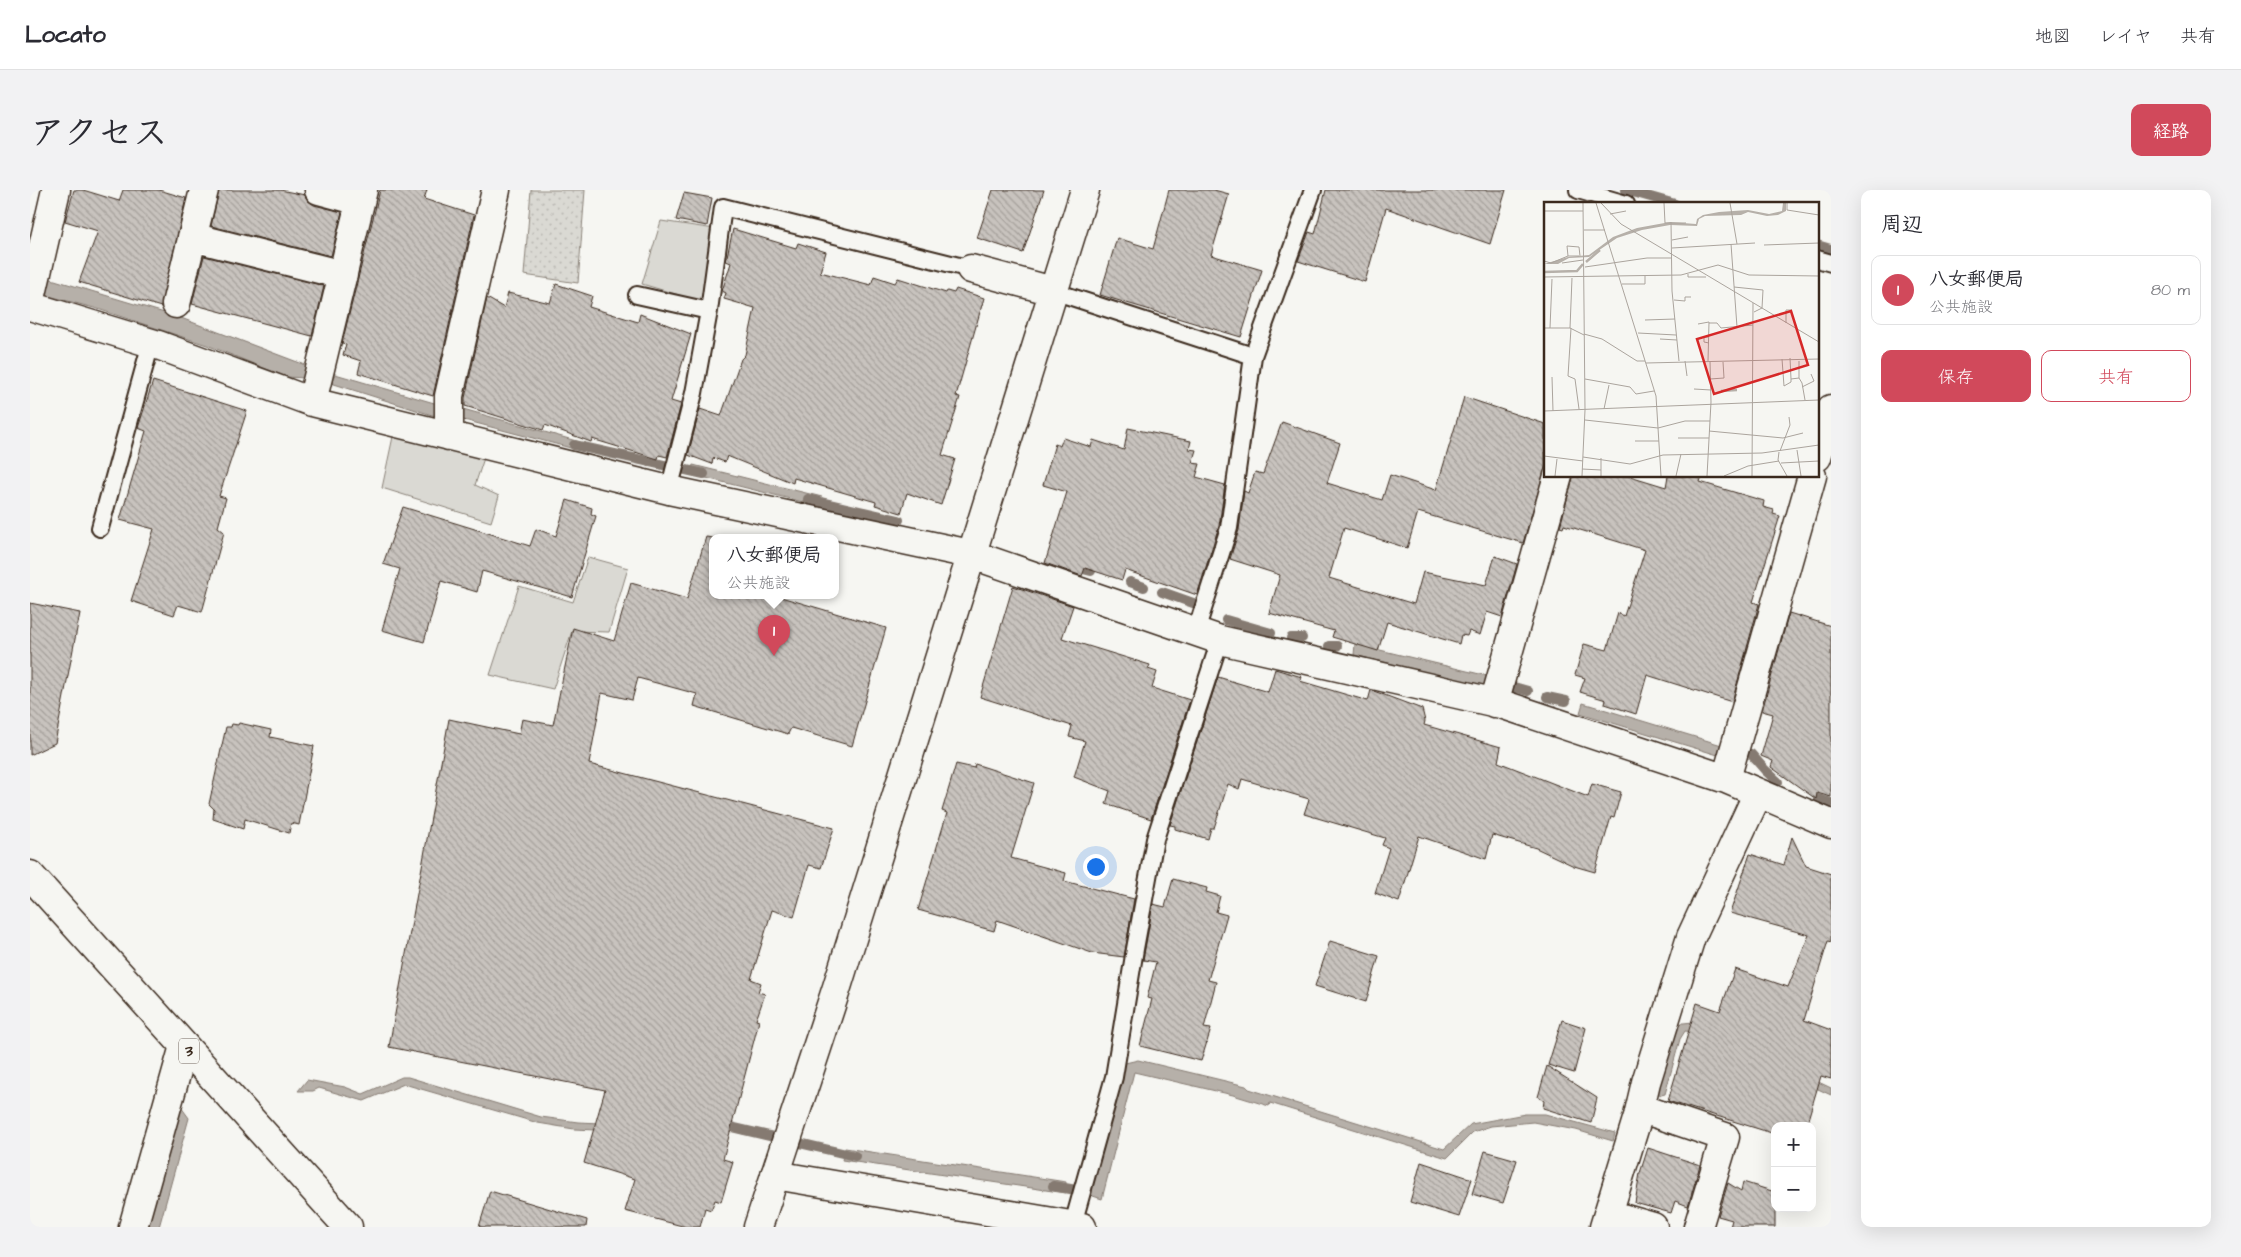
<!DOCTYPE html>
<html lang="ja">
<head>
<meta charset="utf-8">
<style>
  body { margin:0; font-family:"Architects Daughter","Klee One",sans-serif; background:#f2f2f3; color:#2b2b33 }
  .controls { position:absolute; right:15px; bottom:15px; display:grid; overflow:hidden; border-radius:10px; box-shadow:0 5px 20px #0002 }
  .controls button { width:45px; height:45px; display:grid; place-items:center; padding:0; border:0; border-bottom:1px solid #e1e1e2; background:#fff; color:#2b2b33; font:25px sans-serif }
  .you { position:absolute; left:1065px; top:676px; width:18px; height:18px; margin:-12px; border:4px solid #fff; border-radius:50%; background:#1a73e8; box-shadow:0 0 0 8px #1a73e833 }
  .badge { display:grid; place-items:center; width:32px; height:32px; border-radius:50%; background:#d1495b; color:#fff; font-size:16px; font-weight:700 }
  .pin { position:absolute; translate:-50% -41px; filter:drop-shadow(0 1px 2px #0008) }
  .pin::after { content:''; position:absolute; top:26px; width:18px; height:15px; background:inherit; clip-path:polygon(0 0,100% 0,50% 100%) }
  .popup { position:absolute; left:679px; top:344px; width:130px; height:65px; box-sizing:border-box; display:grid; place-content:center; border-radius:10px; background:#fff; filter:drop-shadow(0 1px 4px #0005); font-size:16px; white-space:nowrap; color:#7c7c81 }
  .popup b { font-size:19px; color:#2b2b33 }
  .popup::after { content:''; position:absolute; left:50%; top:100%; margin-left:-10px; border:10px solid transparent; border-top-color:#fff }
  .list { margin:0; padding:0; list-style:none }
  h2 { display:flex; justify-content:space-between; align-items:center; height:65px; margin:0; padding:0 20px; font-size:21px }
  h2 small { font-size:16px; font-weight:400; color:#7c7c81 }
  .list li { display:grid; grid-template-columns:32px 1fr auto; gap:15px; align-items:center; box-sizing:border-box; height:70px; margin:0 10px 10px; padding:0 10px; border:1px solid #e1e1e2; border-radius:10px }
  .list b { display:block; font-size:19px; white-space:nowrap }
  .list p { margin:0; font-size:16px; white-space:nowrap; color:#7c7c81 }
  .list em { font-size:16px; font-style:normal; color:#7c7c81 }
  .actions { display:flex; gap:10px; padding:15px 20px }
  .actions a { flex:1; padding:11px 0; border:1px solid #d1495b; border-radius:10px; text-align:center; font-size:18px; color:#d1495b }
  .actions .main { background:#d1495b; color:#fff }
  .map { position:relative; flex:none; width:1801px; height:1037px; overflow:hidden; border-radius:10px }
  header { display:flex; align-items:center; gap:30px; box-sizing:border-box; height:70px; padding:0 25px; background:#fff; border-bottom:1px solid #e1e1e2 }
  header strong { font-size:24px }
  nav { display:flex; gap:28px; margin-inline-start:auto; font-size:18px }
  .intro { display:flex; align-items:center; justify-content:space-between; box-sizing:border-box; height:120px; padding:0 30px }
  h1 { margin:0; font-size:35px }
  .button { padding:12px 22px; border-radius:10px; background:#d1495b; color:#fff; font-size:18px; font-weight:700 }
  main { display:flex; gap:30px; padding:0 30px }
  aside { flex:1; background:#fff; border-radius:10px; box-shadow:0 5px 20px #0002 }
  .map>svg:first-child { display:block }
</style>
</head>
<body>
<header>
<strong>Locato</strong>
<nav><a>地図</a><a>レイヤ</a><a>共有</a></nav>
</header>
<div class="intro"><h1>アクセス</h1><a class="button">経路</a></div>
<main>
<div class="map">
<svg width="1801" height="1037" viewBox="0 0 1801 1037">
  <defs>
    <pattern id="grass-dots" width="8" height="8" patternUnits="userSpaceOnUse" patternTransform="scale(1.25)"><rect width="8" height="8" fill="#dad9d3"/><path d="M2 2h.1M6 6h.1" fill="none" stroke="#bcbab5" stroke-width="1.8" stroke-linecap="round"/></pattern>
    <pattern id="building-back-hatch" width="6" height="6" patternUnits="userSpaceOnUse" patternTransform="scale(1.25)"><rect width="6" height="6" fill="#c8c3be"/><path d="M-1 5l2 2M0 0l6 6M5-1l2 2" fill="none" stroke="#a49f9a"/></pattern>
  </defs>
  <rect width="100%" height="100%" fill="#f6f6f2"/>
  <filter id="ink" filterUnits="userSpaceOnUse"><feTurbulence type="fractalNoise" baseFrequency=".02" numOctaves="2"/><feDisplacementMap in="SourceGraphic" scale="10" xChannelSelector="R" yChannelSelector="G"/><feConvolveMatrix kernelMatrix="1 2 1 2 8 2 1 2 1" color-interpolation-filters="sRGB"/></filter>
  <g filter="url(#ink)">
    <path fill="url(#grass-dots)" stroke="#8a8278" d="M501 0H555L548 93 494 85Z"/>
    <path fill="#dad9d3" stroke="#8a8278" d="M631 31 685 39 676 113 612 94Z
      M364 242 455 265 445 295 469 306 461 332 352 298Z
      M558 367 598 378 579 442 542 441 523 499 460 485 489 396 543 412Z"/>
    <path fill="#b6b0a9" stroke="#857a71" d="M18 88 151 128 278 176 411 215 426 217 557 254 556 262 438 231 402 225 301 193 276 188 256 187 177 155 68 119 0 101Z
      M663 275 792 307 789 316 660 284Z
      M1325 454 1462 487 1458 497 1324 465Z
      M1553 513 1695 556 1691 566 1550 523Z
      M1663 832 1801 898V905L1664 842 1655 841 1650 849 1635 904 1631 905 1626 902 1644 834Z
      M1108 870 1216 896 1219 899 1414 959 1441 934 1495 924H1515L1585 943 1583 951 1546 940 1503 932 1461 936 1443 942 1417 968 1240 913 1239 916 1203 905 1104 882 1072 1009 1057 1004 1091 874Z
      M372 887H378L511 927 548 932 594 934 685 929 715 937 713 944 681 934 586 941 544 939 508 933 374 894 334 911 289 898 283 901H268L277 890 315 897 333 904Z
      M151 917 159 928 129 1037H118Z
      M815 958 1036 992V1003L812 970Z"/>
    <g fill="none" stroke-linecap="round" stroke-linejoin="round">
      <path stroke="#857a71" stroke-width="10" d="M1596 0 1645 14
        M1787 55 1801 59
        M544 255 674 284
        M778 309 869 330
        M1041 376 1061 381
        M1100 392 1114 397
        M1132 402 1166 414
        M1196 430 1241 443
        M1261 448H1272
        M1299 456H1307
        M1484 497 1498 501
        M1517 507 1536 511
        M1721 564 1735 580 1748 592
        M1788 609 1801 613
        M701 937 825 966
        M1023 996 1058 1002"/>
    </g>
    <path fill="url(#building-back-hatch)" stroke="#3b2a1e" d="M44 0H53L89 11 93 0H129L156 8 131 117 49 92 68 41 35 31Z
      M189 0H250L275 5 278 11 284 15 312 22 301 66 181 36Z
      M350 0H397L394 9 444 25 403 206 328 183 331 171 313 165 316 154 312 153Z
      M963 0H1014L993 63 947 48Z
      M1139 0H1184L1199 4 1181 65 1232 80 1211 147 1070 105 1087 48 1123 59Z
      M1296 0H1476L1460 54 1356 18 1335 92 1268 71 1279 42 1285 44Z
      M654 3 682 8 677 36 646 30Z
      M703 39 766 58 768 53 796 62 790 82 841 95 844 86 865 93 868 88 916 103 917 101 924 103 926 99 954 108 926 206 930 207 912 265 925 269 911 315 877 303 871 323 845 315 846 312 764 288 763 293 697 266 695 272 683 268 682 274 658 265 670 219 691 226 711 169 715 165 725 118 694 109 696 103 692 101 701 73 696 71Z
      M174 66 294 96 282 146 162 114Z
      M526 94 562 106 559 117 608 132 610 124 661 144 641 211 651 214 637 267 629 265 628 269 562 249 561 252 515 235 513 240 435 216V208L457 108 474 118 478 103 520 113Z
      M123 191 217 221 189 306 196 308 188 337 194 342 172 422 148 415 144 425 101 411 124 339 90 330 116 241 108 238Z
      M1434 207 1515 234V279L1493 353 1388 322 1377 358 1314 338 1299 388 1384 414 1393 382 1456 395 1465 366 1487 374 1472 427 1457 422 1450 445 1439 441 1437 446 1431 445 1429 454 1357 432 1348 461 1302 447 1304 441 1239 423 1250 385 1200 369 1209 340 1214 301 1218 303 1225 282 1233 284 1252 232 1310 253 1297 293 1352 310 1360 285 1406 300Z
      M1098 238 1161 251 1159 259 1166 260 1162 273 1170 274 1166 287 1195 295 1189 336 1167 405 1095 380 1092 390 1055 378 1052 386 1015 373 1037 302 1013 295 1025 254 1030 256 1033 248 1061 257 1063 250 1094 260Z
      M1543 286H1600L1636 297 1638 286H1672L1670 292 1734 311 1733 317 1744 320 1743 324 1750 326 1723 412 1729 414 1702 512 1617 485 1606 524 1575 514 1576 510 1550 502 1555 488 1545 485 1554 454 1577 460 1588 423 1594 426 1615 360 1534 335 1533 338 1530 337Z
      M537 310 562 318 561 324 566 326 542 407 452 381 447 402 411 391 394 452 352 440 370 379 353 374 373 317 500 356 506 339 526 346Z
      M676 347 683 348V405H744L856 438 822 556 761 538 758 544 664 516 667 504 608 488 602 510 572 503 559 574 804 638 791 678 779 675 764 727 742 720 721 789 731 793 728 802 735 804 726 830 729 831 693 969 703 972 691 1012 685 1010 681 1020 675 1018 670 1037H656L595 1021 605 989 554 973 575 900 359 857 419 529 489 544 492 529 523 535 543 438 584 451 601 393 657 409Z
      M983 396 1043 416 1032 448 1120 475 1118 479 1127 482 1122 498 1160 510 1121 629 1076 614 1080 601 1044 587 1055 551 1039 547 1042 536 950 507Z
      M0 413 50 423 25 553 0 565Z
      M1759 423 1801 436V607L1787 603 1786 609 1741 577 1743 571 1731 566 1743 524 1732 521Z
      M1245 479 1272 487 1270 491 1338 511 1341 500 1392 519 1395 531 1394 535 1471 557 1468 572 1558 607 1562 594 1591 602 1584 628 1581 627 1565 682 1544 676 1506 658 1462 645 1456 669 1389 646 1369 712 1345 703 1359 658 1352 655 1355 648 1274 624 1279 609 1212 589 1209 599 1198 594 1184 638H1181L1178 649 1145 639V636L1140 635 1188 487 1238 502Z
      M209 533 241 540 240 547 284 556 269 635 261 633 259 643 215 629 213 639 183 629 184 619 179 614 196 537H201L202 534 208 535Z
      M926 574 944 578 945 574 1004 593 981 668 1036 683 1034 691 1104 709 1094 767 1062 763 967 730 964 741 888 720 917 623 912 621Z
      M1762 647 1776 676 1801 684V752L1798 751 1774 830 1801 840V889L1791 886 1776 936H1745V944L1638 911 1667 813 1690 821 1705 779 1758 797 1779 745 1700 723 1720 664 1754 675Z
      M1143 689 1177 698 1176 702 1190 706 1186 722 1197 725 1178 790 1186 792 1174 838 1181 839 1171 871 1110 856 1122 809 1117 808 1126 772 1113 770 1123 714 1135 717Z
      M1300 751 1349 766 1336 812 1285 796Z
      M1532 830 1556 838 1544 883 1518 875Z
      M1517 876 1567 908 1561 933 1513 918 1514 911 1508 907Z
      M1618 958 1670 975 1658 1016 1645 1011 1641 1023 1605 1013 1610 983Z
      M1455 961 1487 970 1473 1013 1442 1004Z
      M1391 972 1442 989 1429 1027 1380 1012Z
      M1713 992 1745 1002V1037H1700L1702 1030 1688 1026 1698 993 1711 1001Z
      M460 1001 557 1030 556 1037H449Z"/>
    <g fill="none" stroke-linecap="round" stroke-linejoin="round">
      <g stroke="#3b2a1e" stroke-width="20">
        <path id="lane" d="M1548 0 1596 14
          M1787 69 1801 73
          M1023 101 1223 166
          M607 105 679 121
          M639 300 664 203 679 121 693 17 941 79
          M70 338 121 153
          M1166 441 1199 338 1223 166 1283 0
          M1043 1034 1084 887 1105 759 1125 649 1190 450"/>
      </g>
      <g stroke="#3b2a1e" stroke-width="31">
        <path id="street" d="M289 0 330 11
          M162 47 313 85
          M941 79 1023 101
          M0 113 26 0
          M146 114 174 0
          M0 116 128 155 282 212 639 300 940 364 1190 450 1471 514 1696 589 1801 634
          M282 212 333 0
          M419 246V206L466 0
          M1787 267 1801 219
          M1464 513 1528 286
          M1696 589 1782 286
          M1610 918 1695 947 1668 1037
          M745 985 1052 1037
          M1578 1024 1623 1037
          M103 1037 154 856
          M1574 1037 1608 926 1616 892 1661 747 1728 603"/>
      </g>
      <g stroke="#3b2a1e" stroke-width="31">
        <path id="secondary" d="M728 1037 807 797 1055 0"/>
      </g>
      <g stroke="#3b2a1e" stroke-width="31">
        <path id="highway" d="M0 685 318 1037"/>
      </g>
      <use href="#lane" stroke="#f6f6f2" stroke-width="16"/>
      <use href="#street" stroke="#f6f6f2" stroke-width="28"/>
      <use href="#secondary" stroke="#f6f6f2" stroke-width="28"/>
      <use href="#highway" stroke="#f6f6f2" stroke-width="28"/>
    </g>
  </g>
  <g text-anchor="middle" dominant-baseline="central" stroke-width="5" stroke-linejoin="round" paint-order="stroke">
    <rect fill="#f6f6f2" stroke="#73675e" stroke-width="1" x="149" y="848.5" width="20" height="25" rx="4"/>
    <g font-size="15" font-weight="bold" fill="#3b2a1e">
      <text x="159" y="861">3</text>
    </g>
  </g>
  <g transform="translate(1514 12)">
    <rect width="275" height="275" fill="#f6f6f2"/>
    <path d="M239 1H242V9L234 13 223 14 204 10 197 13 161 14 155 17 153 24 126 23 98 28 73 36 45 55 25 56 14 62H0L24 55 45 53 69 35 93 26 126 20 152 22 153 17 159 13 175 10 204 8 225 12 238 9Z" fill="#b6b0a9"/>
    <path fill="none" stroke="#b6b0a9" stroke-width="2.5" d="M42 60 56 48M0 70 33 69 39 62M177 189 193 188"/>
    <path fill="none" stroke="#aba49d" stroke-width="1" d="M39 1 41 208M52 1 112 194 117 274M57 1 77 22 275 140M120 1 121 21H142M186 1 193 42M243 1V8L275 13M0 9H39M66 12 82 9M127 20 128 89 135 159M40 28H61M128 38 144 35M187 42 193 125M220 43 275 41M128 46 211 41M24 54 23 44 35 45 36 54M0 59 7 61 24 54H35M18 61 39 58M41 65 103 56H128M144 72V75H162M0 75 137 73 174 63 205 73 275 74M78 82H101V74M190 85 219 88 218 106 210 110M130 98 141 99V95H147M101 118 131 117M165 121H173L177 126 209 123M242 121V108H248M154 122 165 120 164 159M0 126H26L40 133M6 126 8 77M26 126 28 76M27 126 24 174 31 177 35 207M94 131 132 133M40 132 58 137 93 159H101M165 135H160V140L165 141M116 137 133 138M246 156 247 177 255 176 258 181 261 198M238 157 240 184 247 180V177M141 159 143 174M255 159V176M102 161 275 157M8 175 9 209M41 177 86 185 92 192 110 189M166 177 180 176 179 160M258 185 270 179 267 172M150 187 167 188M60 207 65 183M0 209 275 198M41 218 114 226 141 219H166M165 229 239 236 259 231M134 236H165M91 239H115M253 248 257 274M236 249 246 223 245 215M235 250 234 258 243 274M0 254 39 259M39 255 86 262 119 253 218 251 275 243M57 256V274M237 261 275 259M38 267 57 268M11 274 13 257M38 274 41 208M132 274 137 252M163 274 167 200 166 159M180 274 204 264 235 259M208 274 209 101"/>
    <path fill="#d62828" fill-opacity="0.15" stroke="#d62828" stroke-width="2.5" d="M247 109 264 163 170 192 153 137Z"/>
    <rect width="275" height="275" fill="none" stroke="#3b2a1e" stroke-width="2.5"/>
  </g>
</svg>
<div class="controls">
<button>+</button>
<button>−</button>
</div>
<div class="you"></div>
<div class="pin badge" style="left:744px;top:466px">1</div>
<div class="popup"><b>八女郵便局</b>公共施設</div>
</div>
<aside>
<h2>周辺<small></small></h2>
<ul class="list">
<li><span class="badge">1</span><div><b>八女郵便局</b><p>公共施設</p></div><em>80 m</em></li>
</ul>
<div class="actions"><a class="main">保存</a><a>共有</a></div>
</aside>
</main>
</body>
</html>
